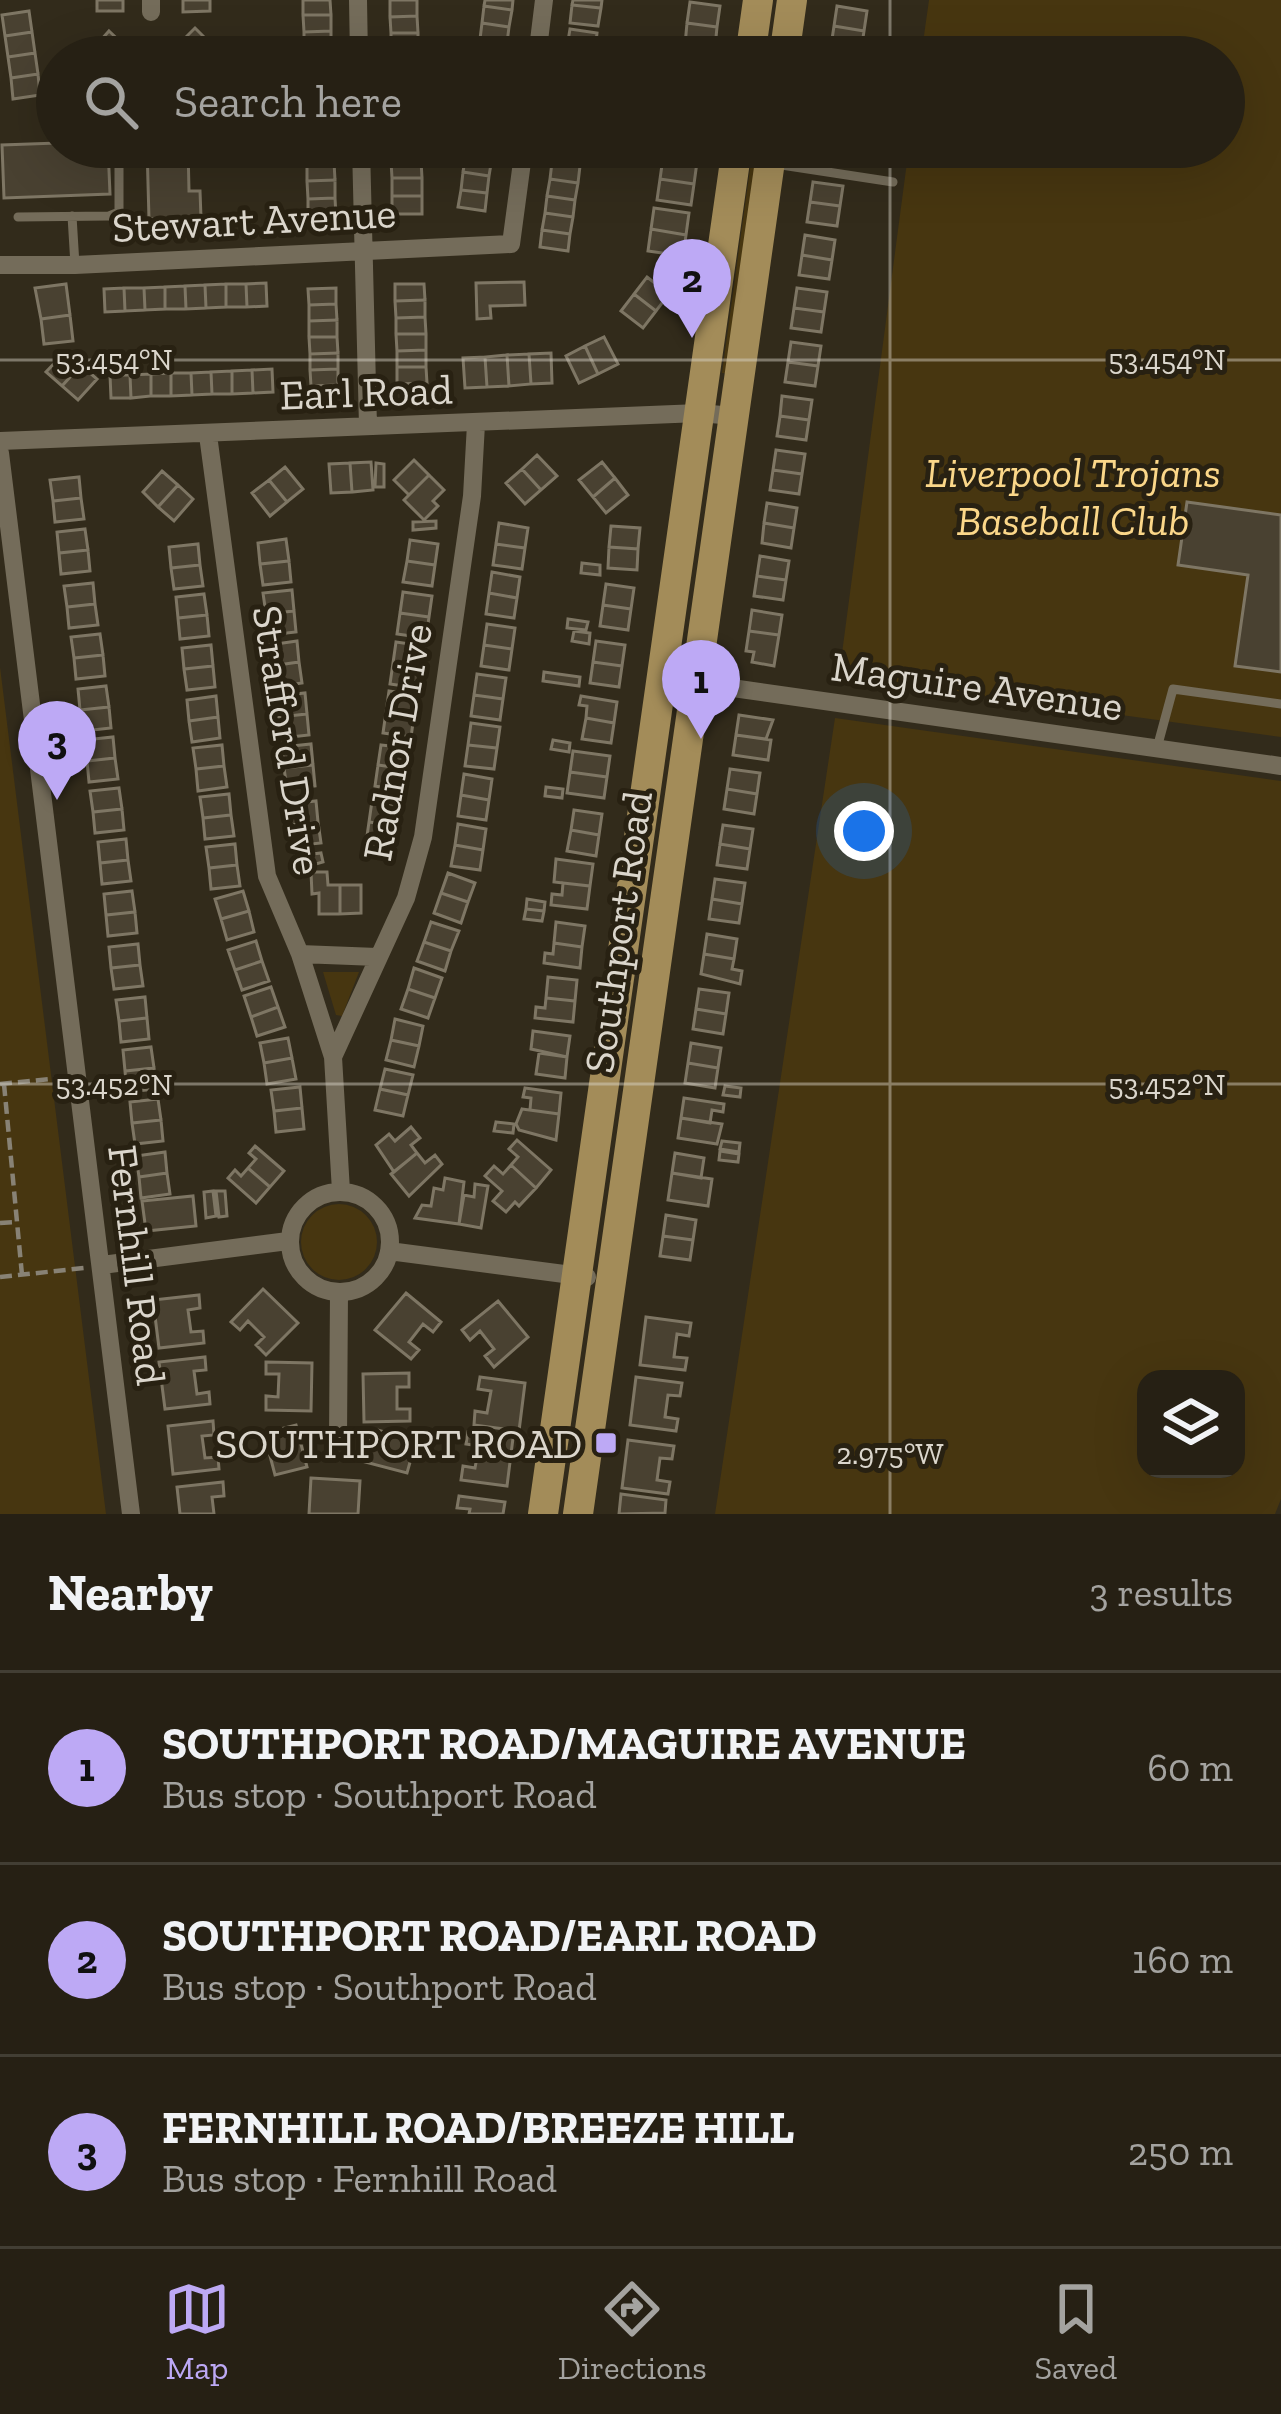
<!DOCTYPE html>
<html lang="en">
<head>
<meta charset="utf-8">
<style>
  body { margin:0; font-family:"Zilla Slab",serif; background:#322d22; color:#f1f3f6 }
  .controls { position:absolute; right:36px; bottom:36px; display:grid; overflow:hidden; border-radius:24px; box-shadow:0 12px 48px #0002 }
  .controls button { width:108px; height:108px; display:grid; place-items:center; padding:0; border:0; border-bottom:3px solid #423e34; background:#262014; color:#f1f3f6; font:60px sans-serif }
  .you { position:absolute; left:864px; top:831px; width:42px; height:42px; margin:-30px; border:9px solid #fff; border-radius:50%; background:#1a73e8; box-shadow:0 0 0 18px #1a73e833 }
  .badge { display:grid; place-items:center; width:78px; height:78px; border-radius:50%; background:#bda9f5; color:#111; font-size:39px; font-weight:700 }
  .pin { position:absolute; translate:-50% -99px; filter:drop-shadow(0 3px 6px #0008) }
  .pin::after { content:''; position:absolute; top:63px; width:42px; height:36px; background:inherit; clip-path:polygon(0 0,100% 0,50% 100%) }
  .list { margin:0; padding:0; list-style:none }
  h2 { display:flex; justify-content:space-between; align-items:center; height:156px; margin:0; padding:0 48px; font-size:51px }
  h2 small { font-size:39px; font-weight:400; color:#a4a3a0 }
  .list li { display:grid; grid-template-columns:78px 1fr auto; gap:36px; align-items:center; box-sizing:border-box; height:192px; padding:0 48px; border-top:3px solid #423e34 }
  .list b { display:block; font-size:45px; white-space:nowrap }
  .list p { margin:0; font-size:39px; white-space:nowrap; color:#a4a3a0 }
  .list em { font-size:39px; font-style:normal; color:#a4a3a0 }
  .icon { flex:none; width:66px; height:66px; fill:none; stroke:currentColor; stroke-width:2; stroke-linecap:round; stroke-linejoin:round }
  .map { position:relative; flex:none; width:1281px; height:1514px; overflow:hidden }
  .search { position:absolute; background:#262014; box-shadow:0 12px 48px #0002; left:36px; right:36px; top:36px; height:132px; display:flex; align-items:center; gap:30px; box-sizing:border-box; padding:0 42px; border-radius:66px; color:#a4a3a0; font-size:45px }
  .sheet { height:732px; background:#262014 }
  nav { display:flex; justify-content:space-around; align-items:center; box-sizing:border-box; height:168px; border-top:3px solid #423e34; background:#262014; font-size:33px; color:#a4a3a0 }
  nav a { display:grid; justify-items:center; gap:6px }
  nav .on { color:#bda9f5 }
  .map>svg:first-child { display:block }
</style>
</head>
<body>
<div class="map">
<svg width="1281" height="1514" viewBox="0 0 1281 1514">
  <rect width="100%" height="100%" fill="#322b1b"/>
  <path fill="#473610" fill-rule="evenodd" d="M929 0H1281V737L839 676 909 147H1224V57H921Z
    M753 147H763L731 374 722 373Z
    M0 667 106 1514H0Z
    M835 718 1281 781V1499L1275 1514H715ZM1146 1379H1236V1469H1146Z
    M323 972H359L342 1016 336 1015Z
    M301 1242a38 38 0 1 1 76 0a38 38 0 1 1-76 0Z"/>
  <path fill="#494131" stroke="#7e7664" stroke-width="3" d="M97 0H123V11H97Z
    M183 0H210V11L183 12Z
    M303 0H330L331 15H303Z
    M390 0H417V16L390 17Z
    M485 0H513L512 10 484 6Z
    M573 0H602L601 8 572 5Z
    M690 2 720 6 717 27 687 23Z
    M572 5 601 8 598 26 570 23Z
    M484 6 512 10 509 27 482 23Z
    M837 6 867 11 864 31 834 26Z
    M29 11 32 32 5 36 2 15Z
    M303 15H331V31L304 32Z
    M417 16 418 33H391L390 17Z
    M482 23 509 27 507 43 480 39Z
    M687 23 717 27 715 48 685 45Z
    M834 26 864 31 861 51 831 46Z
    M195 28 211 44 198 57H190L178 45Z
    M570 29 597 33 595 51 567 47Z
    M109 31 127 48 118 57H104L94 48Z
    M331 31V48L304 49V32Z
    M32 32 35 53 8 57 5 36Z
    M391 33H418V50H391Z
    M480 39 507 43 505 57 477 55Z
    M567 47 595 51 594 57H566Z
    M331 48 332 57H304V49Z
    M35 53 38 74 11 78 8 57Z
    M38 74 40 95 13 99 11 78Z
    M57 143V147H108L110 194 4 198 2 145Z
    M147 147H188L189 191H200L201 218 149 219Z
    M307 147H334V162H307Z
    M391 147H421V160L391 161Z
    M467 147H493L492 158 466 154Z
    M555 147 582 149 580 166 552 162Z
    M817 147H847L846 159 816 155Z
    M466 154 492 158 489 176 463 172Z
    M663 158 697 162 694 184 660 179Z
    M421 160 422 178H392L391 161Z
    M307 162H334L335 180 307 181Z
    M552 162 580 166 578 183 550 179Z
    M463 172 489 176 487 193 461 190Z
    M392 178H422V196H392Z
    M550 179 578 183 575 200 547 196Z
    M660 179 694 184 691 205 657 200Z
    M335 180V198L308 199 307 181Z
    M813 182 843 186 840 206 810 202Z
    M461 190 487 193 485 211 458 207Z
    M392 196H422V214H392Z
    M547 196 575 200 573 217 545 213Z
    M335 198 336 216H308V199Z
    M810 202 840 206 837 226 807 222Z
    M654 208 689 213 686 235 651 229Z
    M545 213 573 217 570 234 542 230Z
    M651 229 686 235 683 256 648 251Z
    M542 230 570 234 568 251 540 247Z
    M805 235 835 240 832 260 802 255Z
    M802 255 832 260 829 279 799 275Z
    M647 277 669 294 656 311 634 294Z
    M524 282 525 305 490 306 491 318 477 319 476 283Z
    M266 283 267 306 247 307 246 284Z
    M66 284 70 315 41 319 35 288Z
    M226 284V307L206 308 205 285Z
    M226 284H246L247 307H226Z
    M395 284H424L425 300 395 301Z
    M205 285 206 308 186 309 185 286Z
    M185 286 186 309H165V287Z
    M165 287V309L145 310 144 288Z
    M124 288 125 311 105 312 104 289Z
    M124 288H144L145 310 125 311Z
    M336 288V304L309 305 308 289Z
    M797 288 827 292 824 312 794 308Z
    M634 294 656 311 643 328 621 311Z
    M425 300V317L396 318 395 301Z
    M336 304 337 320 309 321V305Z
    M794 308 824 312 821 332 791 328Z
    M70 315 73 341 44 344 41 319Z
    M425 317 426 334H396V318Z
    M337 320V337H309V321Z
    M396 334H426V350L397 351Z
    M309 337H337L338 353 310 354Z
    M604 337 618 364 598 374 585 346Z
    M791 342 821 346 818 366 788 362Z
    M585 346 598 374 579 383 566 356Z
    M426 350V367H397V351Z
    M66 351 81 365 62 386 46 372Z
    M338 353V369L310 370V354Z
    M551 353 552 383 531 384 529 354Z
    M529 354 531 384 509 386 507 355Z
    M507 355 509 386 487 387 485 357Z
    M485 357 487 387 465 388 463 358Z
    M788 362 818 366 815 386 785 382Z
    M81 365 97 379 78 400 62 386Z
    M397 367H426L427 383 397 384Z
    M272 369 273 392 253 393 252 370Z
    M338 369V385L311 386 310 370Z
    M252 370 253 393 232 394V371Z
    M232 371V394H212L211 372Z
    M211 372 212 394 192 395 191 373Z
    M171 373V396H151V374Z
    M171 373H191L192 395 171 396Z
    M151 374V396L131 398 130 375Z
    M110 375H130L131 398H111Z
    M782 396 812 400 809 420 780 416Z
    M780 416 809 420 806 440 777 436Z
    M776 450 805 454 802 474 773 470Z
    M537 455 557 476 541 490 522 469Z
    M414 460 429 475 409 495 394 480Z
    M371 462 373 490 352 492 350 463Z
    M602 462 615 478 593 497 579 480Z
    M350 463 352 492 331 493 329 464Z
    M376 463 384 464V487H375Z
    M285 467 303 489 287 502 269 480Z
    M522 469 541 490 525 504 506 483Z
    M773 470 802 474 799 494 770 490Z
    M162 471 178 485 158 507 143 492Z
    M429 475 444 490 433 501 438 506 424 520 404 500Z
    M79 477 81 498 53 501 50 480Z
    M615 478 628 495 606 513 593 497Z
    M269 480 287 502 270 516 252 493Z
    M178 485 193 499 174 521 158 507Z
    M81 498 84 519 55 522 53 501Z
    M1187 502 1281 515V672L1235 666 1248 575 1178 565Z
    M767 503 797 508 794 528 764 523Z
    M436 521V528L413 530V522Z
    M499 523 528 528 525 548 496 544Z
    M764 523 794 528 791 548 762 543Z
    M611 526 640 528 638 549 609 547Z
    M85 529 88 550 59 553 57 532Z
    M286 539 289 561 260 564 258 543Z
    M410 540 438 544 435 565 407 561Z
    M198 544 200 565 171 568 169 547Z
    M496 544 525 548 522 569 493 565Z
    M609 547 638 549 637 570 608 568Z
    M88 550 90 571 61 574 59 553Z
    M760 556 789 561 786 580 757 576Z
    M289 561 291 582 263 585 260 564Z
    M407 561 435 565 432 586 403 582Z
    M582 563 600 565V575L581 573Z
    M200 565 203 586 174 589 171 568Z
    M492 572 520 577 517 598 489 593Z
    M757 576 786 580 783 600 754 596Z
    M93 583 95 604 67 607 64 586Z
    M606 584 634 588 631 609 603 605Z
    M292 590 294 611 266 614 263 593Z
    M403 592 432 596 429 617 400 613Z
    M489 593 517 598 514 618 486 614Z
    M204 594 207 615 178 618 176 597Z
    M95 604 98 625 69 628 67 607Z
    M603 605 631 609 628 630 600 626Z
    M752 610 782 615 779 635 749 631Z
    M294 611 296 632 268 635 266 614Z
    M400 613 429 617 426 638 397 634Z
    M207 615 209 636 180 639 178 618Z
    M568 619 588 622 586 630 567 628Z
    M487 624 515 628 512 649 484 645Z
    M574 631 590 633 589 644 572 641Z
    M749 631 779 635 774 666 752 662 754 652 746 651Z
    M100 634 103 655 74 658 71 637Z
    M297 641 299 662 271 666 269 645Z
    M596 641 625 645 622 666 593 662Z
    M396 642 424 646 421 667 393 663Z
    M211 645 213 666 184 669 182 648Z
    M484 645 512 649 509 670 481 666Z
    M103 655 105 676 76 679 74 658Z
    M299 662 302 683 273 687 271 666Z
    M593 662 622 666 619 687 590 683Z
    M393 663 421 667 418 688 390 684Z
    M213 666 215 687 187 690 184 669Z
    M544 672 580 677 579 686 543 681Z
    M477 674 506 678 503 699 474 695Z
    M106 686 109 707 80 710 78 689Z
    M389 691 417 695 414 716 386 712Z
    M305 693 307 714 279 717 276 696Z
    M474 695 503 699 500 720 471 716Z
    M216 696 218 717 189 721 187 700Z
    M581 696 617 702 614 723 586 718 587 706 579 705Z
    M109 707 111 728 83 731 80 710Z
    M386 712 414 716 411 737 383 733Z
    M307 714 309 735 281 738 279 717Z
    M739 715 773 720 766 739 736 735Z
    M218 717 220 738 192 742 189 721Z
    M586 718 614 723 611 743 582 739Z
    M471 723 500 727 497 748 468 745Z
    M736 735 771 740 768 760 733 755Z
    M113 737 115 758 87 761 84 740Z
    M553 740 570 743 569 752 551 749Z
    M311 744 313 765 284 768 282 747Z
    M222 745 224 766 196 769 193 748Z
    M381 745 410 748 407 769 378 765Z
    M468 745 497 748 494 769 465 766Z
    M573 751 610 756 607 777 570 772Z
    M115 758 118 779 89 782 87 761Z
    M313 765 315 786 287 789 284 768Z
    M378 765 407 769 403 791 375 786Z
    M224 766 227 787 198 791 196 769Z
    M730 769 760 773 757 794 727 789Z
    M570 772 607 777 604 798 567 793Z
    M464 774 492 779 489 800 461 795Z
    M546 787 563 789 562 798 545 796Z
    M119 788 122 809 93 812 90 791Z
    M727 789 757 794 754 814 724 809Z
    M229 794 231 815 203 818 200 797Z
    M461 795 489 800 486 820 458 816Z
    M316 801 318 822 290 825 287 804Z
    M372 801 400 805 397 826 369 822Z
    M122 809 124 830 95 833 93 812Z
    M574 810 602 814 599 835 571 830Z
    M231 815 234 836 205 839 203 818Z
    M318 822 321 843 292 846 290 825Z
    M369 822 397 826 394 847 366 843Z
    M458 824 486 829 483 850 455 845Z
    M723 825 753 829 750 849 720 844Z
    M571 830 599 835 596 856 567 851Z
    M126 839 128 860 100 863 98 842Z
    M235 844 237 865 209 868 206 847Z
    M720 844 750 849 747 869 717 865Z
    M455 845 483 850 480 870 451 866Z
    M321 853 323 862 298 869 296 856Z
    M556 859 593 864 590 886 554 882Z
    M128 860 131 881 102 884 100 863Z
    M237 865 240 886 211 889 209 868Z
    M311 872H327L328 885H340V914H319V893L312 894Z
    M448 873 475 883 468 902 441 893Z
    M715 879 745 883 742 904 712 899Z
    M563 883 590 886 587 909 551 905 552 894 562 895Z
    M340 885H361V913L340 914Z
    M132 891 135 912 106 915 104 894Z
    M243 891 249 911 221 919 215 899Z
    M441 893 468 902 461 923 434 913Z
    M527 899 545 902 544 911 526 909Z
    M712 899 742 904 739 923 709 919Z
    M526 909 544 911 542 921 524 919Z
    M249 911 254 932 227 940 221 919Z
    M135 912 137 933 108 936 106 915Z
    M431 922 459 931 451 951 424 942Z
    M556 922 585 926 582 947 554 943Z
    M707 934 737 939 734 959 704 954Z
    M256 941 262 961 235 970 228 950Z
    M424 942 451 951 445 971 417 961Z
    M554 943 582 947 580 968 544 963 545 953 553 954Z
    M138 944 140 965 111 968 109 947Z
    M704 954 734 959 732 969 742 971 740 984 701 974Z
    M262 961 269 981 242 990 235 970Z
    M140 965 143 986 114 989 111 968Z
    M414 968 442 978 435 998 408 989Z
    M548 977 577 980 575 1001 546 998Z
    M271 987 278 1007 251 1017 244 996Z
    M408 989 435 998 428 1018 401 1009Z
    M699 989 729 993 726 1014 696 1009Z
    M145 997 147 1018 119 1021 116 1000Z
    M546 998 575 1001 573 1022 535 1018 536 1007 545 1008Z
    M278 1007 285 1027 257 1036 251 1017Z
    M696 1009 726 1014 723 1034 693 1029Z
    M147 1018 149 1039 121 1042 119 1021Z
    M395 1019 423 1026 419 1046 391 1040Z
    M533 1031 570 1036 567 1057 531 1049Z
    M288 1038 292 1058 264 1063 260 1043Z
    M391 1040 419 1046 414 1067 386 1060Z
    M691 1043 721 1048 718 1068 688 1063Z
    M151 1047 154 1068 125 1071 123 1050Z
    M539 1053 567 1057 565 1078 536 1074Z
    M292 1058 296 1079 267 1084 264 1063Z
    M688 1063 718 1068 715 1088 685 1083Z
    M154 1068 156 1089 127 1092 125 1071Z
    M385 1069 413 1075 408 1095 380 1089Z
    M725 1086 741 1088 740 1097 723 1095Z
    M300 1087 302 1108 274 1111 271 1090Z
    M525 1088 561 1093 559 1114 530 1110 531 1098 523 1097Z
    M380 1089 408 1095 403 1116 375 1110Z
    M684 1098 724 1104 723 1112 712 1110 710 1123 681 1118Z
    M158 1099 161 1120 132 1123 130 1102Z
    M302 1108 304 1129 276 1132 274 1111Z
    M522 1109 559 1114 556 1140 519 1130 516 1124Z
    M681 1118 722 1124 717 1144 678 1138Z
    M161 1120 163 1141 135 1144 132 1123Z
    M496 1122 514 1124 513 1133 494 1131Z
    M411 1127 420 1138 411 1145 417 1153 394 1172 376 1145 389 1134 395 1141Z
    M517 1140 551 1170 536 1188 511 1165 518 1157 509 1149Z
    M722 1141 740 1143 739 1152 720 1149Z
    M255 1146 284 1171 270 1187 248 1168 256 1159 249 1153Z
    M720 1151 739 1154 738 1162 719 1160Z
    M165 1152 167 1173 139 1177 136 1156Z
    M417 1153 425 1163 435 1155 442 1164 409 1196 391 1174Z
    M675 1153 704 1158 701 1178 672 1173Z
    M511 1165 536 1188 519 1206 515 1202 506 1212 493 1201 502 1191 485 1176 494 1166 503 1174Z
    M248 1168 270 1187 256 1203 228 1178 235 1170 241 1176Z
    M167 1173 170 1194 141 1198 139 1177Z
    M672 1173 712 1179 708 1206 668 1200Z
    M445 1178 464 1182 459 1224 415 1218 422 1205 431 1206 434 1188 443 1190Z
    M475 1184 488 1186 481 1228 459 1224 464 1195 474 1197Z
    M213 1191 216 1216 206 1218 204 1192Z
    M216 1191H225L227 1216 219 1217Z
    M193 1196 196 1226 146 1231 142 1201Z
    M666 1215 696 1220 693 1240 663 1236Z
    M663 1236 693 1240 690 1260 660 1256Z
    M263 1289 298 1323 266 1355 256 1345 264 1337 248 1321 240 1330 231 1322Z
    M406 1293 441 1322 433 1332 423 1324 409 1342 419 1350 411 1359 375 1330Z
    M199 1295 200 1308 188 1310 191 1332 203 1331 204 1343 159 1348 153 1300Z
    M498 1301 528 1337 494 1367 485 1356 494 1349 480 1331 470 1340 462 1330Z
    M646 1317 691 1323 689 1336 677 1334 674 1357 687 1358 685 1370 640 1365Z
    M205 1357 206 1370 194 1371 197 1394 209 1392 210 1404 165 1409 159 1362Z
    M266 1362 312 1363 311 1411 266 1410V1396L278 1397 279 1374H266Z
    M409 1373V1387H397V1409H410V1421L364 1422 363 1374Z
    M480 1377 525 1383 519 1431 474 1425 475 1411 487 1413 491 1391 478 1389Z
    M636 1377 682 1383 680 1396 668 1395 665 1417 678 1419 676 1431 630 1425Z
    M213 1421 214 1435 202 1436 205 1458 218 1457 219 1469 173 1474 168 1426Z
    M296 1425 307 1467 275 1475 264 1433Z
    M374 1429 416 1441 407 1473 365 1462Z
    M468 1432 513 1438 507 1486 461 1480 463 1466 475 1468 479 1446 466 1444Z
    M628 1440 674 1446 672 1459 660 1458 657 1480 670 1482 668 1494 622 1488Z
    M311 1478 360 1481 358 1514H309Z
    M223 1482 224 1496 212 1497 214 1514H180L177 1487Z
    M621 1494 666 1500 665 1513 619 1514Z
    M459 1496 505 1502 503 1514H469L470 1509 457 1508Z"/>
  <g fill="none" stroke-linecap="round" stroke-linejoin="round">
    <path stroke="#888275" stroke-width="4.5" stroke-dasharray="12 6" stroke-linecap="butt" d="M0 1084 60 1078
      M4 1084 22 1275
      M0 1223 17 1222
      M0 1277 84 1268"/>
    <path stroke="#746c5a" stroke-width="9" d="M775 164 893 182
      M72 216 75 265
      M18 217 109 216 119 212V147
      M1157 748 1173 689 1281 704"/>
    <path stroke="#746c5a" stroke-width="18" d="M151 0V12
      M358 0 359 57
      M537 57 544 0
      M361 147 368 426
      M0 265H75L511 244 524 147
      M208 435 267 876 300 954 333 1057 341 1191
      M0 441 699 413 734 416
      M0 453 131 1514
      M662 678 1281 766
      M300 954 377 957
      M333 1057 406 898 423 837 472 496 476 424
      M290 1242a50 50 0 1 1 100 0a50 50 0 1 1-100 0Z
      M389 1251 587 1277
      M102 1265 288 1241
      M338 1438 339 1293"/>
    <path stroke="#a38c59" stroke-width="30" d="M750 57 758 0
      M784 57 792 0
      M543 1514 737 147
      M578 1514 772 147"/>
  </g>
  <path fill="none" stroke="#dbd6cc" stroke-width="3" stroke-opacity="0.45" d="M890 0V57M890 147V1514M0 360H1281M0 1084H1281"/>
  <rect fill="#bda9f5" stroke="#282112" stroke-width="4.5" x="594" y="1431" width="24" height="24" rx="6"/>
  <g text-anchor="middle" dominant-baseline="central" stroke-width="10" stroke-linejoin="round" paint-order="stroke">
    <g font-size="42" fill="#dbd6cc" stroke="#282112">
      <text transform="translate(254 220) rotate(-3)">Stewart Avenue</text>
      <text transform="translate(366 392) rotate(-2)">Earl Road</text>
      <text transform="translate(977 686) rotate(8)">Maguire Avenue</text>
      <text transform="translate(288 740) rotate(81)">Strafford Drive</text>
      <text transform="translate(397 742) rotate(-80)">Radnor Drive</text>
      <text transform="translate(618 932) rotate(-82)">Southport Road</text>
      <text transform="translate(137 1265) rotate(83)">Fernhill Road</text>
    </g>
    <g font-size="42" font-style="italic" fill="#fbd789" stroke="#282112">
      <text x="1073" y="472">Liverpool Trojans<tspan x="1073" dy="48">Baseball Club</tspan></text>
    </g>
    <g font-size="42" fill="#dbd6cc" stroke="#282112" text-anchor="end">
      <text x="582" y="1443">SOUTHPORT ROAD</text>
    </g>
  </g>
  <g font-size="30" text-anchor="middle" fill="#dbd6cc" stroke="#282112" stroke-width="10" stroke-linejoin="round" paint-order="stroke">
    <text x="114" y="370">53.454°N</text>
    <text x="1167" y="370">53.454°N</text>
    <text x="114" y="1095">53.452°N</text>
    <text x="1167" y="1095">53.452°N</text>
    <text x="890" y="1464">2.975°W</text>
  </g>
</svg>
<div class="controls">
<button><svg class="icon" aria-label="layers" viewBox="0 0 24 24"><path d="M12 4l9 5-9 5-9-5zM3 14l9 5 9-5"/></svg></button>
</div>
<div class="you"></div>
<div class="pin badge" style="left:701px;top:739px">1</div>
<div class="pin badge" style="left:692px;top:338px">2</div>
<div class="pin badge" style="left:57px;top:800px">3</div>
<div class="search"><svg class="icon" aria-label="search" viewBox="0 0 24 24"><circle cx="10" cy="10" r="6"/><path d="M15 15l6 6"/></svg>Search here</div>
</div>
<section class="sheet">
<h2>Nearby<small>3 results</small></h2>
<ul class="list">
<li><span class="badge">1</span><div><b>SOUTHPORT ROAD/MAGUIRE AVENUE</b><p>Bus stop · Southport Road</p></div><em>60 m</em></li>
<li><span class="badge">2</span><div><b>SOUTHPORT ROAD/EARL ROAD</b><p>Bus stop · Southport Road</p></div><em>160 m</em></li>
<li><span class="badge">3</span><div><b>FERNHILL ROAD/BREEZE HILL</b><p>Bus stop · Fernhill Road</p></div><em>250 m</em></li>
</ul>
</section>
<nav>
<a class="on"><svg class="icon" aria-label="map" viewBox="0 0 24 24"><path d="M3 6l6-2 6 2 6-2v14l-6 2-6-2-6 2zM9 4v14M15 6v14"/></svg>Map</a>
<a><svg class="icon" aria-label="directions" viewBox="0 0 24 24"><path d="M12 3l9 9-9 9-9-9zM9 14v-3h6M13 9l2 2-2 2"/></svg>Directions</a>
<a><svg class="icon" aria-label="saved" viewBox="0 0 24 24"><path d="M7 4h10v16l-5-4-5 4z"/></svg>Saved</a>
</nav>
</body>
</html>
